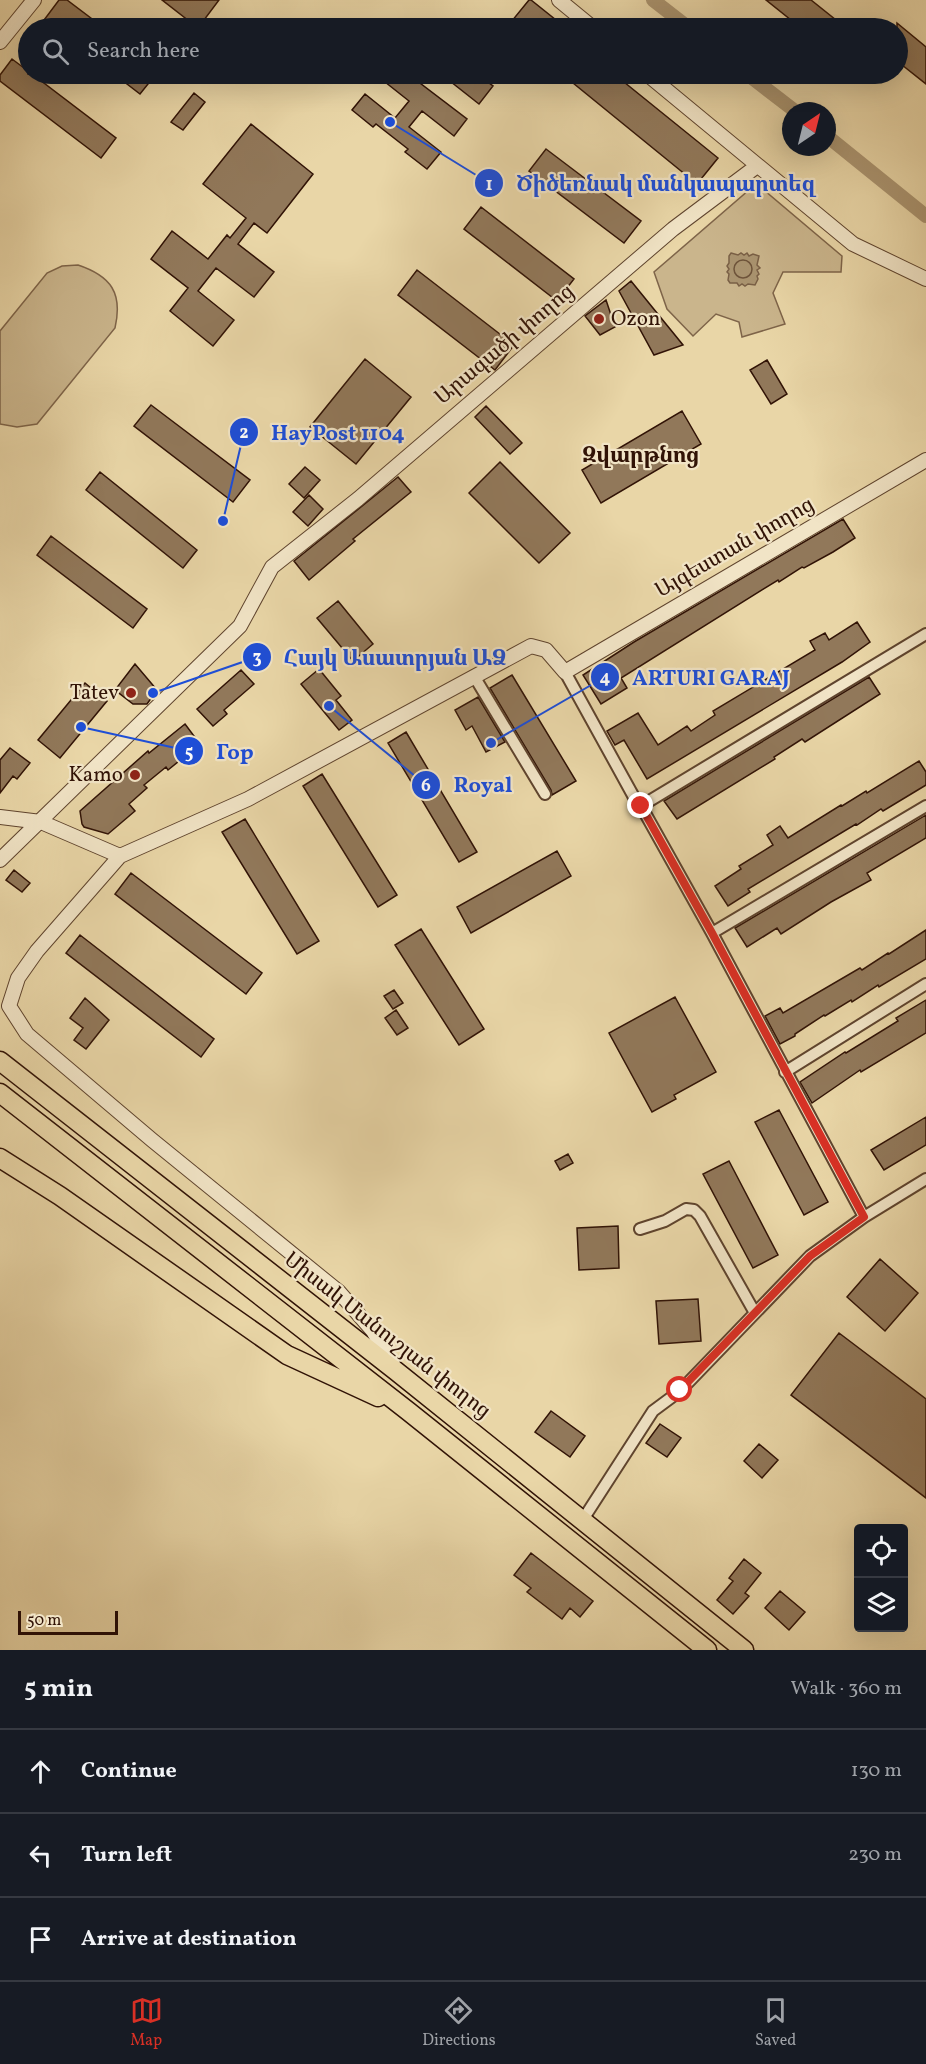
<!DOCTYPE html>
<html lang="en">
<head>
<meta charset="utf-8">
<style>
  body { margin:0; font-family:Vollkorn,"Noto Serif Armenian",serif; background:#242831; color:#f1f3f6 }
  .controls { position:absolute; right:18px; bottom:18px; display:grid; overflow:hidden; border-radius:6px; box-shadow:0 6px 24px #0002 }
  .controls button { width:54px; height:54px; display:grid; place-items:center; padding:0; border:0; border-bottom:2px solid #363941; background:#171b24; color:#f1f3f6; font:30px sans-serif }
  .compass { position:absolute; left:782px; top:102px; width:54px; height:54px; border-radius:50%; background:#171b24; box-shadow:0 6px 24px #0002; rotate:35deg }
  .scale { position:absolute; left:18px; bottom:15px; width:100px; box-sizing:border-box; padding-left:6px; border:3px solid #311306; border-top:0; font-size:16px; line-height:21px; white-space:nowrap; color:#311306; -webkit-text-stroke:4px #f1e4c6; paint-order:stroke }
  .stop { position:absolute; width:18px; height:18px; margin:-14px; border:4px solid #d93025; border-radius:50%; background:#fff }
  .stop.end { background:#d93025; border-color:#fff; box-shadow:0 2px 6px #0008 }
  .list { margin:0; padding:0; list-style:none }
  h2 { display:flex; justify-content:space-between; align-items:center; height:78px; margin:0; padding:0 24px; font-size:26px }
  h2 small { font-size:20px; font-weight:400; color:#9ea1a6 }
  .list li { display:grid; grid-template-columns:39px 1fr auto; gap:18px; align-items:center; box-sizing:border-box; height:84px; padding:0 24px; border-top:2px solid #363941 }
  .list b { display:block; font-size:22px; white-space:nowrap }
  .list em { font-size:20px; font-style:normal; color:#9ea1a6 }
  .icon { flex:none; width:33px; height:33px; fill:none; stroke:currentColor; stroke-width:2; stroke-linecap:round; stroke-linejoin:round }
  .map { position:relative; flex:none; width:926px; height:1650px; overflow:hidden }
  .search { position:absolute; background:#171b24; box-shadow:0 6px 24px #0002; left:18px; right:18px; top:18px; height:66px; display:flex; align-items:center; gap:15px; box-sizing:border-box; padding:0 21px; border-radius:33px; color:#9ea1a6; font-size:22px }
  .sheet { height:330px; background:#171b24 }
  nav { display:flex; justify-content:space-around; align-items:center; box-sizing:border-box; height:84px; border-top:2px solid #363941; background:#171b24; font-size:16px; color:#9ea1a6 }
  nav a { display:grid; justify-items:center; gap:3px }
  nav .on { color:#d93025 }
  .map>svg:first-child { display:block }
</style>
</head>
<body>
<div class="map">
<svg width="926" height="1650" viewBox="0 0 926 1650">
  <rect width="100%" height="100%" fill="#e9d6a7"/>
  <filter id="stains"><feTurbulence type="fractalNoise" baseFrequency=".00333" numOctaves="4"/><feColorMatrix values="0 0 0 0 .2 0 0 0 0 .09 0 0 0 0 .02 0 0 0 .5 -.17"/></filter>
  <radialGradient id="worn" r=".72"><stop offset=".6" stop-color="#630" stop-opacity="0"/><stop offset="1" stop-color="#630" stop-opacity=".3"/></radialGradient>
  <path fill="#cab58c" stroke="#7e6449" stroke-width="1.5" d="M755 189 765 191 842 256 841 272H783L773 293 785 324 742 337 739 322 716 314 693 336 667 309 654 272 749 190Z
    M78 265C111 276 123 293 115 328L37 424 17 427 0 424V331L47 273 62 266Z"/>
  <path fill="#aa9470" stroke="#7a6046" stroke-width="1.5" d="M731 253 738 255 741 253 744 255 747 253 749 256 753 254 759 256 757 265 760 268 757 270 759 274 757 276 758 279 755 285 748 284 745 286 742 284 739 286 737 283H730L728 280 729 274 727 272 729 269 727 266 729 263V256Z"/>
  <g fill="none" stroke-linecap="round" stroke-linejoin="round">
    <path stroke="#6e543b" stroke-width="1.5" d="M734 269a9 9 0 1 1 18 0a9 9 0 1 1-18 0Z"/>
    <path stroke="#aa9470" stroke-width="14" d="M653 0 689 28
      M747 74 795 111
      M827 136 926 216"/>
  </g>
  <path fill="#91785a" stroke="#311306" stroke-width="1.5" d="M59 0H67L104 28H55L44 20Z
    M162 0H219L198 28Z
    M529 0H531L566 28H519L511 22Z
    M766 0H811L846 28H801Z
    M897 23 926 47V84L897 61Z
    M12 59 28 71V74H32L116 138 101 158 0 81V75Z
    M114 74H156L140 94Z
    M375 74H408L467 119 454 136 422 111 409 127 441 152 427 169 405 152 408 149 376 124 373 127 352 110 365 94 395 118 409 101Z
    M441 74H477L493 86 479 104Z
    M562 74H614L718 158 697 184Z
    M194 93 205 102 183 130 171 122Z
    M251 124 313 174 267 233 254 223 238 244 274 272 254 297 216 268 198 291 234 320 213 346 170 311 188 288 151 259 172 231 208 259 227 235 230 238 246 218 203 184Z
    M546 149 641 221 624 243 529 171Z
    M481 207 574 279 557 301 464 229Z
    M417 270 514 345 495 370 398 295Z
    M631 281 683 345 654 355 619 291Z
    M606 300 615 327 600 335 585 316Z
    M365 359 411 397 356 464 310 427Z
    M767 360 787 394 771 404 750 370Z
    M151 405 250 480 233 502 134 426Z
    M486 406 522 443 510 454 475 417Z
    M682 411 701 444 601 503 582 470Z
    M500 462 570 533 539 563 469 493Z
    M305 467 320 480 304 498 289 484Z
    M100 472 197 550 183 568 86 490Z
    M398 477 411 492 353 539 355 541 309 580 294 561Z
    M309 495 323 509 308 526 293 512Z
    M843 519 855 538 833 552 804 568 802 567 779 582 778 580 621 678 627 688 601 704 583 675 634 642Z
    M51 536 147 609 133 628 37 555Z
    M338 601 373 644 353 661 317 618Z
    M857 622 870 642 842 662 647 779 624 740 615 745 607 731 638 713 658 745 687 726 691 731 715 715 713 711 815 650 810 641 825 633 829 640Z
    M135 664 157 690 147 704H133L115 690Z
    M319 669 341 696 336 700 352 720 339 730 301 684Z
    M241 670 254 684 224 710 227 714 213 726 197 709Z
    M512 675 576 781 552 795 551 790 490 688Z
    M869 677 880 694 805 742 802 739 774 757 775 759 677 819 664 801Z
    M85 683 107 701 60 758 38 740Z
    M478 697 505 742 486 752 472 726 466 730 455 710Z
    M185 724 200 744 168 770 166 767 144 785 147 788 129 804 135 811 108 834 84 827 82 824 80 811 148 751 149 753Z
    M406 732 477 852 459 862 388 743Z
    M10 748 30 763 17 779 13 776 0 793V760Z
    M919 761 926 772V785L883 811 881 809 857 825 856 824 748 889 750 892 728 906 715 886 741 869 739 866 773 845 767 835 780 826 788 838 841 805 842 806 866 791 867 793Z
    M322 774 397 895 378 907 303 786Z
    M926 815V838L867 873 871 880 831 902 781 934 777 928 747 947 735 928Z
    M245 819 319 941 297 954 222 832Z
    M557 851 571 876 471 933 457 907Z
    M14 870 30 883 22 892 6 880Z
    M131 873 262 973 246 994 115 894Z
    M421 929 484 1029 459 1045 395 945Z
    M926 930V959L879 987 878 985 852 1002 851 1000 825 1016 824 1015 795 1034V1036L780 1044 765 1016 780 1008 783 1013 860 968 862 970 888 953 889 954Z
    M80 935 214 1039 201 1057 66 953Z
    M394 990 403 1003 393 1009 384 996Z
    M675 997 716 1072 674 1095 676 1099 652 1112 609 1033Z
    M85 998 109 1020 86 1049 74 1040 83 1028 70 1018Z
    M926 1000V1033L861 1072 860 1070 812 1103 800 1082 845 1052 846 1053 898 1021 896 1018Z
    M396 1010 408 1028 397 1035 385 1018Z
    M779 1110 828 1202 804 1215 755 1122Z
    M926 1117V1145L884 1170 871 1150Z
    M568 1154 573 1163 560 1170 555 1161Z
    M729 1161 778 1255 753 1268 703 1174Z
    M618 1226 619 1268 579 1270 577 1228Z
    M880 1259 918 1293 885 1331 847 1297Z
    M698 1299 701 1341 659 1344 656 1301Z
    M839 1333 926 1399V1498L791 1395Z
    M551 1411 585 1436 570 1457 535 1432Z
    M660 1424 681 1438 667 1457 646 1443Z
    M759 1444 778 1460 762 1478 744 1461Z
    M531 1553 593 1601 580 1617 570 1608 562 1619 527 1592 531 1588 514 1575Z
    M744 1559 761 1573 745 1593 749 1596 733 1614 717 1600 733 1581 729 1578Z
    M780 1591 805 1612 789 1630 765 1608Z"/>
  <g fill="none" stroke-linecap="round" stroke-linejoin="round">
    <g stroke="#5f442e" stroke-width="14">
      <path id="minor" d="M565 672 635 799 641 806 712 933 864 1217
        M474 676 545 794
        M641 806 926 634
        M712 933 926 806
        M785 1072 926 984
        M640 1229 665 1221 686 1209 694 1210 700 1216 755 1313
        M582 1521 653 1411 680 1391 810 1256 864 1217 926 1179"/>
    </g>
    <g stroke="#5f442e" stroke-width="16">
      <path id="tertiary" d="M559 0 593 28
        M0 42 34 0
        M647 74 853 244 926 279
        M0 817 41 822 120 856 248 799 531 646 546 650 565 672 926 460
        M120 856 37 951 18 978 9 1006 27 1034 152 1140 339 1292 373 1331 393 1365
        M0 860 240 626 272 567 358 499 673 229 757 166"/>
    </g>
    <g stroke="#311306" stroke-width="21">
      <path id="trunk" d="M0 1061 396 1371 744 1650
        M0 1093 408 1411 707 1650
        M0 1158 60 1196 287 1355 378 1397"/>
    </g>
    <use href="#minor" stroke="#f1e4c6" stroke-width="10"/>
    <use href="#tertiary" stroke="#f1e4c6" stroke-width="14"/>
    <use href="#trunk" stroke="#e9d6a7" stroke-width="18"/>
  </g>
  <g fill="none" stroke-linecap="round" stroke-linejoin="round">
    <path stroke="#d93025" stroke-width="8" d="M641 806 712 933 864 1217 810 1256 680 1390"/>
  </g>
  <g fill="#8f2418" stroke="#f1e4c6" stroke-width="2">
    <circle cx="599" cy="319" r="6"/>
    <circle cx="131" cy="693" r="6"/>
    <circle cx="135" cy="775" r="6"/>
  </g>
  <g text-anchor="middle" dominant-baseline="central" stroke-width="4.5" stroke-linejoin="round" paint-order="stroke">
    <g font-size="21" fill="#311306" stroke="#f1e4c6" text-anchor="end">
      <text x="611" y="319" text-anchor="start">Ozon</text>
      <text x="119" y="693">Tatev</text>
      <text x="123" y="775">Kamo</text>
    </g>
    <g font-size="21" fill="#311306" stroke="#f1e4c6">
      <text transform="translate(505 345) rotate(-40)">Արագածի փողոց</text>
      <text transform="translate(735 548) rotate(-30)">Այգեստան փողոց</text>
      <text transform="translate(387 1336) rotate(38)">Միսակ Մանուշյան փողոց</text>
    </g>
    <g font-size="22" font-weight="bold" fill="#311306" stroke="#f1e4c6">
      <text x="641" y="456">Զվարթնոց</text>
    </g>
  </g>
  <path fill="none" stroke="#1d4ed8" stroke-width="2" d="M390 122L489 183M223 521L244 432M153 693L257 657M491 743L605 677M81 727L189 751M329 706L426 785"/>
  <g fill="#1d4ed8" stroke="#f1e4c6" stroke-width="2">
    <circle cx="390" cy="122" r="6"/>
    <circle cx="223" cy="521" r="6"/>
    <circle cx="153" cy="693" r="6"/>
    <circle cx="491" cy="743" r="6"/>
    <circle cx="81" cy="727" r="6"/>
    <circle cx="329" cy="706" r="6"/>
    <circle cx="489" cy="183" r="15"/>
    <circle cx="244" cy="432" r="15"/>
    <circle cx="257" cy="657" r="15"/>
    <circle cx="605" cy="677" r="15"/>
    <circle cx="189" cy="751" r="15"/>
    <circle cx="426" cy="785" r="15"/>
  </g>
  <g font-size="18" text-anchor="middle" font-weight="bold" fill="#fff">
    <text x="489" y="190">1</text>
    <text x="244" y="438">2</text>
    <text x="257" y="663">3</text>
    <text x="605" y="683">4</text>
    <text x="189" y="758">5</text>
    <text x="426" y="791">6</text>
  </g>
  <g font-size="22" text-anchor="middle" font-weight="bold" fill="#1d4ed8" stroke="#f1e4c6" stroke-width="4.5" stroke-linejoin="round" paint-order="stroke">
    <text x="666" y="191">Ծիծեռնակ մանկապարտեզ</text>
    <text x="338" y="440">HayPost 1104</text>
    <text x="395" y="665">Հայկ Ասատրյան ԱՁ</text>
    <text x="711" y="685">ARTURI GARAJ</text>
    <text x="235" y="759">Гор</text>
    <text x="483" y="792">Royal</text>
  </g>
  <rect width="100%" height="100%" filter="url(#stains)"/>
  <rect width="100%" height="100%" fill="url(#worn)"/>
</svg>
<div class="controls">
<button><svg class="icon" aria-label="locate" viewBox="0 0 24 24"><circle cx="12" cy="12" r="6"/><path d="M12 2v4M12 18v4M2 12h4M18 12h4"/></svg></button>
<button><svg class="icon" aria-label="layers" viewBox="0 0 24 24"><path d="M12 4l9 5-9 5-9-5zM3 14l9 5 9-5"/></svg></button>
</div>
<svg class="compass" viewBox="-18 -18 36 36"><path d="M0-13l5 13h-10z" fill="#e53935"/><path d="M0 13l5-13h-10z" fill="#9ea1a6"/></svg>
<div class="scale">50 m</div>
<div class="stop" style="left:680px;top:1390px"></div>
<div class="stop end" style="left:641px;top:806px"></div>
<div class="search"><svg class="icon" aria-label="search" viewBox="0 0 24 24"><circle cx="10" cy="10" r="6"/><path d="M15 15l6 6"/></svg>Search here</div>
</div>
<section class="sheet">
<h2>5 min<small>Walk · 360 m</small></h2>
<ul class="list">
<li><svg class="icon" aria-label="ahead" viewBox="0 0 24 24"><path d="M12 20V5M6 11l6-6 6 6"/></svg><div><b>Continue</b></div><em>130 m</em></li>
<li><svg class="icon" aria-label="left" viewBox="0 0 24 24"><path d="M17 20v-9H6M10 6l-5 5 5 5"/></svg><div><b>Turn left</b></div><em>230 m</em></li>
<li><svg class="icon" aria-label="arrive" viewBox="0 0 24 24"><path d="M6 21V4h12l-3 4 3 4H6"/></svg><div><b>Arrive at destination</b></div></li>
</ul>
</section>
<nav>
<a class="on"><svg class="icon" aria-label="map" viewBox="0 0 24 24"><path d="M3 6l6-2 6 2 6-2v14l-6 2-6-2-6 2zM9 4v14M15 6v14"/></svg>Map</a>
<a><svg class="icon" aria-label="directions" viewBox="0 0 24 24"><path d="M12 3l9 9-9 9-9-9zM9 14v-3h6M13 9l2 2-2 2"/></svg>Directions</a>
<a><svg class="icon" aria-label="saved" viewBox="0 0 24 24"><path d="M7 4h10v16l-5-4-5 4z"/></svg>Saved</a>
</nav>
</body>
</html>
